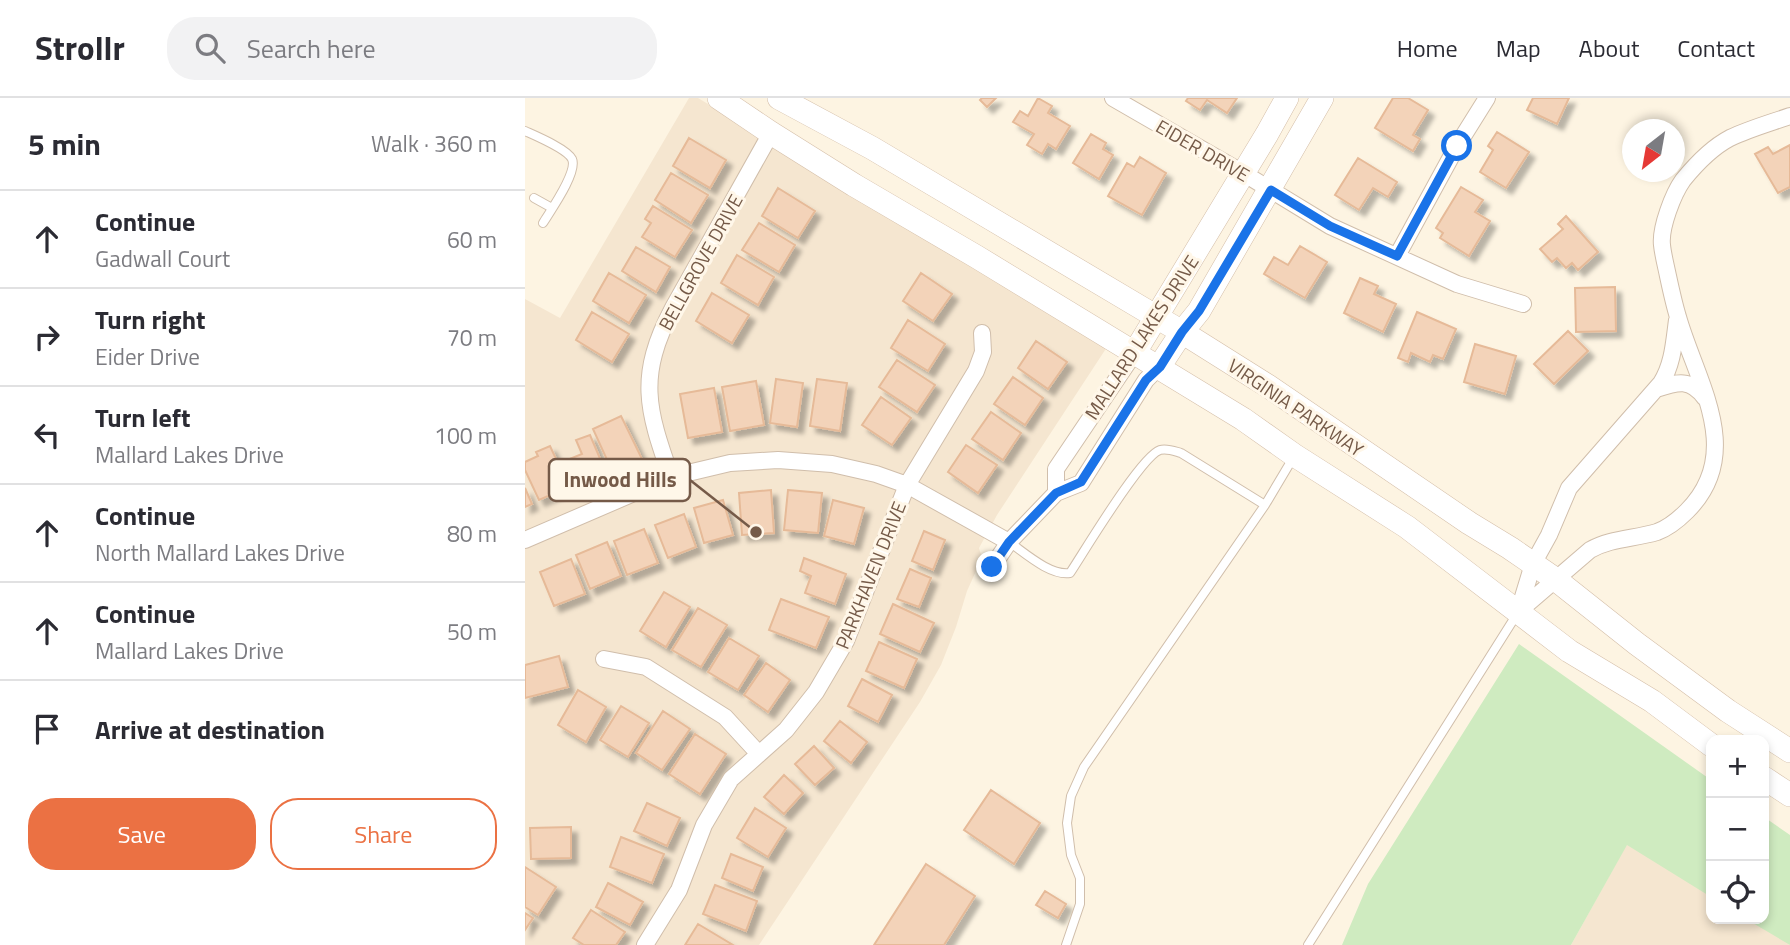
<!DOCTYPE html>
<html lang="en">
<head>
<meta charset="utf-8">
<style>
  body { margin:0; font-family:"Titillium Web",sans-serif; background:#f2f2f3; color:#2b2b33 }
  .controls { position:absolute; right:21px; bottom:21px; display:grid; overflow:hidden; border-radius:14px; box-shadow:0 4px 10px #0003 }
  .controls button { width:63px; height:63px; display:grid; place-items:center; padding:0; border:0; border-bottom:2px solid #e1e1e2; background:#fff; color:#2b2b33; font:35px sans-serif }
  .compass { position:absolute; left:1097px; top:21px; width:63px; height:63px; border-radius:50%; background:#fff; box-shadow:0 4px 10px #0003; rotate:211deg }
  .stop { position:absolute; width:21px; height:21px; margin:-16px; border:5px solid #1a73e8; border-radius:50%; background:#fff }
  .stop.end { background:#1a73e8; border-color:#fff; box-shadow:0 2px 7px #0008 }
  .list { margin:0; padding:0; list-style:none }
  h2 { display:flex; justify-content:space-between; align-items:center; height:91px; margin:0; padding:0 28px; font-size:30px }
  h2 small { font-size:23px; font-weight:400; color:#7c7c81 }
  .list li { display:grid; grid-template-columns:46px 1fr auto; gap:21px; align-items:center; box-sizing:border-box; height:98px; padding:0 28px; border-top:2px solid #e1e1e2 }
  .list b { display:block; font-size:26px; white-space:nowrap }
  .list p { margin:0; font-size:23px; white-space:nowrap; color:#7c7c81 }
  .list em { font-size:23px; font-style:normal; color:#7c7c81 }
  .actions { display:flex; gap:14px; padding:21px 28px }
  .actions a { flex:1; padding:16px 0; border:2px solid #eb7143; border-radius:28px; text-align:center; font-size:24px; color:#eb7143 }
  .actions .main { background:#eb7143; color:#fff }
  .icon { flex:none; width:38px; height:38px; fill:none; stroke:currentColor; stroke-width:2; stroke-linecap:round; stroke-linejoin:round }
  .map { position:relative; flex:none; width:1265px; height:847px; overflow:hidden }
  header { display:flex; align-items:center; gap:42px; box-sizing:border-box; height:98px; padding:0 35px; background:#fff; border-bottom:2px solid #e1e1e2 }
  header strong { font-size:33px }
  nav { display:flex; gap:38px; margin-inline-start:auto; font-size:24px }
  .search { width:490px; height:63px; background:#f2f2f3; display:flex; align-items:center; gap:18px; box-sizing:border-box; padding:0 24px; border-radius:28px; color:#7c7c81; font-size:26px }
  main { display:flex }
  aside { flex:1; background:#fff }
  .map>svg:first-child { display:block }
</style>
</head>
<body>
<header>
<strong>Strollr</strong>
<div class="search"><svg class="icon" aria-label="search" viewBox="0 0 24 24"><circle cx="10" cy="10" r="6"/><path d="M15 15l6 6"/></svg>Search here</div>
<nav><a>Home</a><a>Map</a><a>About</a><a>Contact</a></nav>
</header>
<main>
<aside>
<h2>5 min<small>Walk · 360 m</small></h2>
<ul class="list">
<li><svg class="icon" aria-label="ahead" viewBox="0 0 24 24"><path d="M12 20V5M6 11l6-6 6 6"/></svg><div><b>Continue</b><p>Gadwall Court</p></div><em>60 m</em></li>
<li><svg class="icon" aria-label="right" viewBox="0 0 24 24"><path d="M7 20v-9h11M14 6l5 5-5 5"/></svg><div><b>Turn right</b><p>Eider Drive</p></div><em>70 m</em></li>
<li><svg class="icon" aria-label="left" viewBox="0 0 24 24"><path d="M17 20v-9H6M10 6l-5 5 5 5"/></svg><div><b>Turn left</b><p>Mallard Lakes Drive</p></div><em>100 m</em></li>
<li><svg class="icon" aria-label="ahead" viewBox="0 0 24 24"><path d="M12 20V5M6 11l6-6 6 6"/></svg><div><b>Continue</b><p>North Mallard Lakes Drive</p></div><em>80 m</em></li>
<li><svg class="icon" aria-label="ahead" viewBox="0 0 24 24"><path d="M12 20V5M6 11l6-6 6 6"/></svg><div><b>Continue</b><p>Mallard Lakes Drive</p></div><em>50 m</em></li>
<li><svg class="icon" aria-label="arrive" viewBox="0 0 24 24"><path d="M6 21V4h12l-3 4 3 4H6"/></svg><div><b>Arrive at destination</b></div></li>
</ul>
<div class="actions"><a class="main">Save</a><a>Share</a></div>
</aside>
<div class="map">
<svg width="1265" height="847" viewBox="0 0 1265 847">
  <defs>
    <filter id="shadow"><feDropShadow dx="6" dy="6" stdDeviation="2" flood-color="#0004"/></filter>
  </defs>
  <rect width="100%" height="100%" fill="#fdf4e2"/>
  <path fill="#f5e6d0" d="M164 0H173L584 246 472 417 454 450 457 460 442 493 431 529 416 567 395 604 234 847H0V201L35 220Z
    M1102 746 1186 784V821H1239L1265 847H1046Z"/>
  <path fill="#cfebc0" d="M994 546 1186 682V799L1102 747 1046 847H817L843 786Z
    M1239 719 1265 737V847L1221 821H1239Z"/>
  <path fill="#f3d3b9" stroke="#e6ba98" stroke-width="2" filter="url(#shadow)" d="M457 0H471L462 9 455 2Z
    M513 0 527 8 523 15 545 28 531 51 523 46 517 56 502 47 509 36 488 24 495 13 503 18Z
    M663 0H712L702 15 682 2 675 12 661 3Z
    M868 0H883L903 12 888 37 895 41 888 53 850 30Z
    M1008 0H1044L1032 26 1002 12Z
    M972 34 1004 54 981 90 955 74 968 52 963 48Z
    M566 36 581 45 578 51 588 57 574 81 548 65Z
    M164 40 201 62 185 90 148 68Z
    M1265 47V89L1253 95 1230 56 1243 49 1248 56Z
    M615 59 641 75 617 117 583 98 602 65 609 69Z
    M833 60 872 84 863 99 848 90 834 112 810 97Z
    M146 75 183 97 166 125 130 102Z
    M936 89 958 102 950 114 965 123 944 158 915 140 918 135 911 130Z
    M253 90 290 113 273 140 237 118Z
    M128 108 167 132 150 159 117 139 126 125 120 121Z
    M1041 118 1073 154 1053 172 1047 165 1041 170 1032 160 1027 164 1015 151 1038 131 1033 126Z
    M234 125 270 147 254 174 217 152Z
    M775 148 802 164 780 200 739 176 749 159 763 167Z
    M111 149 145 169 131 194 97 173Z
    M212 157 249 179 233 207 196 185Z
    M84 175 121 197 104 225 68 203Z
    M396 175 427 196 408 223 378 203Z
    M835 180 853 188 849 196 871 206 858 234 819 215Z
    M1090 189 1091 233 1051 234 1050 190Z
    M187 195 224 217 207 245 171 223Z
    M67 214 104 236 87 264 51 242Z
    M892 214 931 231 918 261 908 257 905 264 886 255 883 264 873 260Z
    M383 222 420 246 403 273 366 250Z
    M1043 233 1063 253 1029 286 1009 266Z
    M511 243 542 264 523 291 493 270Z
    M950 246 991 258 980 296 939 284Z
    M372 262 410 287 392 314 354 289Z
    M488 279 518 300 500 327 469 306Z
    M251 281 278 285 272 329 245 325Z
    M292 281 322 285 315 333 285 328Z
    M231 283 239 327 205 333 197 289Z
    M189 290 197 334 163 340 155 296Z
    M356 299 386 320 367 347 337 327Z
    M466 314 496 335 478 362 447 341Z
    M96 318 117 361 88 375 68 331Z
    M65 337 82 377 54 389 42 362 57 356 51 342Z
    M441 347 472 367 453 395 423 374Z
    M25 348 44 389 14 402 0 372V364L13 358 11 354Z
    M0 390 7 406 0 409Z
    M246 392 249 435 217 437 214 395Z
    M263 392 297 395 293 435 259 432Z
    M198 402 208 437 179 445 169 410Z
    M308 402 339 410 329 446 299 438Z
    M159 416 171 449 143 460 130 427Z
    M119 431 133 465 102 477 89 443Z
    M399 433 420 442 408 472 387 463Z
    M82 444 96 478 65 491 51 457Z
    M279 460 321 476 310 506 280 495 286 478 275 473Z
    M46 461 60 496 29 508 15 474Z
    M385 471 406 480 394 509 372 501Z
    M139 494 165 509 141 549 115 533Z
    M256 501 304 519 291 550 244 532Z
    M368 506 409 525 395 554 355 536Z
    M173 510 202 527 176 569 147 552Z
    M204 540 234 558 213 592 183 574Z
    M354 544 392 561 379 590 341 573Z
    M34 558 43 589 0 600V567Z
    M241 565 265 582 243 614 219 597Z
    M337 581 367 597 353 624 323 608Z
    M53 592 81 609 61 644 33 627Z
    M96 608 124 625 103 659 75 642Z
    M138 613 165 631 137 672 111 655Z
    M315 623 342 644 326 665 299 643Z
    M170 636 201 656 175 696 144 676Z
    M289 648 309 670 290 687 270 666Z
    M259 677 278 695 259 716 239 699Z
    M466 692 515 725 489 766 439 732Z
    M122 705 155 720 142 748 109 733Z
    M230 710 261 730 243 759 212 740Z
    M46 729V760L6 761 5 730Z
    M96 739 139 756 127 785 85 769Z
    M206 756 238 769 228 793 197 780Z
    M401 766 450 798 419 847H349Z
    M0 769 31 789 13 817 0 809Z
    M83 785 118 804 105 827 71 809Z
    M190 787 232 803 221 833 178 816Z
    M520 793 541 806 533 820 511 807Z
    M66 812 100 834 91 847H59L48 840Z
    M0 815 8 820 0 832Z
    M173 826 208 847H160Z"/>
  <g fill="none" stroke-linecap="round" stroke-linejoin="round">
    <g stroke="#d0beab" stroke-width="10">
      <path id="lane" d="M0 33C11 38 42 51 47 61 53 74 26 112 18 125
        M9 100 27 110
        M484 444C500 455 525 478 545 475 559 454 616 358 635 352 642 350 649 353 656 355L740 407 768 360
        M541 847 555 806V780L546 757 542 725 546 698 559 669 740 407
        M783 847 992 516"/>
    </g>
    <g stroke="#d0beab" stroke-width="18">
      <path id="street" d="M588 0 718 75 805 128 932 186 998 206
        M872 158 932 48 962 0
        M1131 291C1153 284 1165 280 1180 300
        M146 379C122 311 112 278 148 210L246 35
        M531 395V371L610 254
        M0 442 146 379 205 365 253 362 307 366 351 376 382 387 484 444
        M467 469 484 444 531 395 556 385 621 282 634 269
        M994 512 1008 466 1024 437 1044 390 1136 285C1148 266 1149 244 1152 222
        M994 513 1065 452C1086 440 1109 441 1132 434 1143 430 1154 421 1162 413 1221 354 1171 283 1153 219 1149 206 1146 192 1143 178 1141 168 1138 157 1137 147 1135 130 1148 96 1158 82 1171 66 1186 50 1205 40 1224 31 1245 25 1265 18
        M79 561 121 569 200 619 234 656
        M120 847 154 792 179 727 206 681 261 632 291 594 321 543 382 387 451 273 458 254 457 235"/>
    </g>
    <g stroke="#d4bea8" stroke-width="24">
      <path id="secondary" d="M194 0 246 35 329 87 452 159 718 321 769 357 882 429 1044 553 1127 603 1186 647
        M254 0 347 50 657 234 743 288 944 425 985 450 1030 481 1112 546 1203 613 1265 653
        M610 254 742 36 762 0
        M634 269 657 234 674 213 797 0
        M1239 680 1265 697"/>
    </g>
    <use href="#lane" stroke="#fff" stroke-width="8"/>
    <use href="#street" stroke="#fff" stroke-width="16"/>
    <use href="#secondary" stroke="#fff" stroke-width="23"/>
  </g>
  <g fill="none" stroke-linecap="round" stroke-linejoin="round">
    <path stroke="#1a73e8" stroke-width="9" d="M467 469 484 444 531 395 556 384 621 282 635 269 657 234 674 213 746 92 805 128 872 158 932 48"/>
  </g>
  <g text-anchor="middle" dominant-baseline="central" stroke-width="6" stroke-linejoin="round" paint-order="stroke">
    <g font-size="19" fill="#755a48" stroke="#fff7e9">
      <text transform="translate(678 52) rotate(30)">EIDER DRIVE</text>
      <text transform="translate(175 164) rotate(-61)">BELLGROVE DRIVE</text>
      <text transform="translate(616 239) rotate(-57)">MALLARD LAKES DRIVE</text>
      <text transform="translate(771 309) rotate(34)">VIRGINIA PARKWAY</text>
      <text transform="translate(345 477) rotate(-68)">PARKHAVEN DRIVE</text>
    </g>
  </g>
  <path fill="none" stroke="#755a48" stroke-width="2.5" d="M231 434L165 382"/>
  <circle fill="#755a48" stroke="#fff7e9" stroke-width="2.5" cx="231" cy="434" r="7"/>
  <rect fill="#fff7e9" stroke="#755a48" stroke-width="2.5" x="24" y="361" width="141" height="42" rx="7"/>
  <g font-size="21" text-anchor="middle" font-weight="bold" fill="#755a48">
    <text x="95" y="389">Inwood Hills</text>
  </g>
</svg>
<div class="controls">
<button>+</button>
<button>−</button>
<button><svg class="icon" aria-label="locate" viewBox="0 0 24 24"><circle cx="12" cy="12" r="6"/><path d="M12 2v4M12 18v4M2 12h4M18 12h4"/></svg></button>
</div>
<svg class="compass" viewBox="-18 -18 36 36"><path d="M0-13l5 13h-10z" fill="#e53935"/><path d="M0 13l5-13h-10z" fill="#7c7c81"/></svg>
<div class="stop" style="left:932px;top:48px"></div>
<div class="stop end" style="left:467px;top:469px"></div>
</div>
</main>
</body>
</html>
